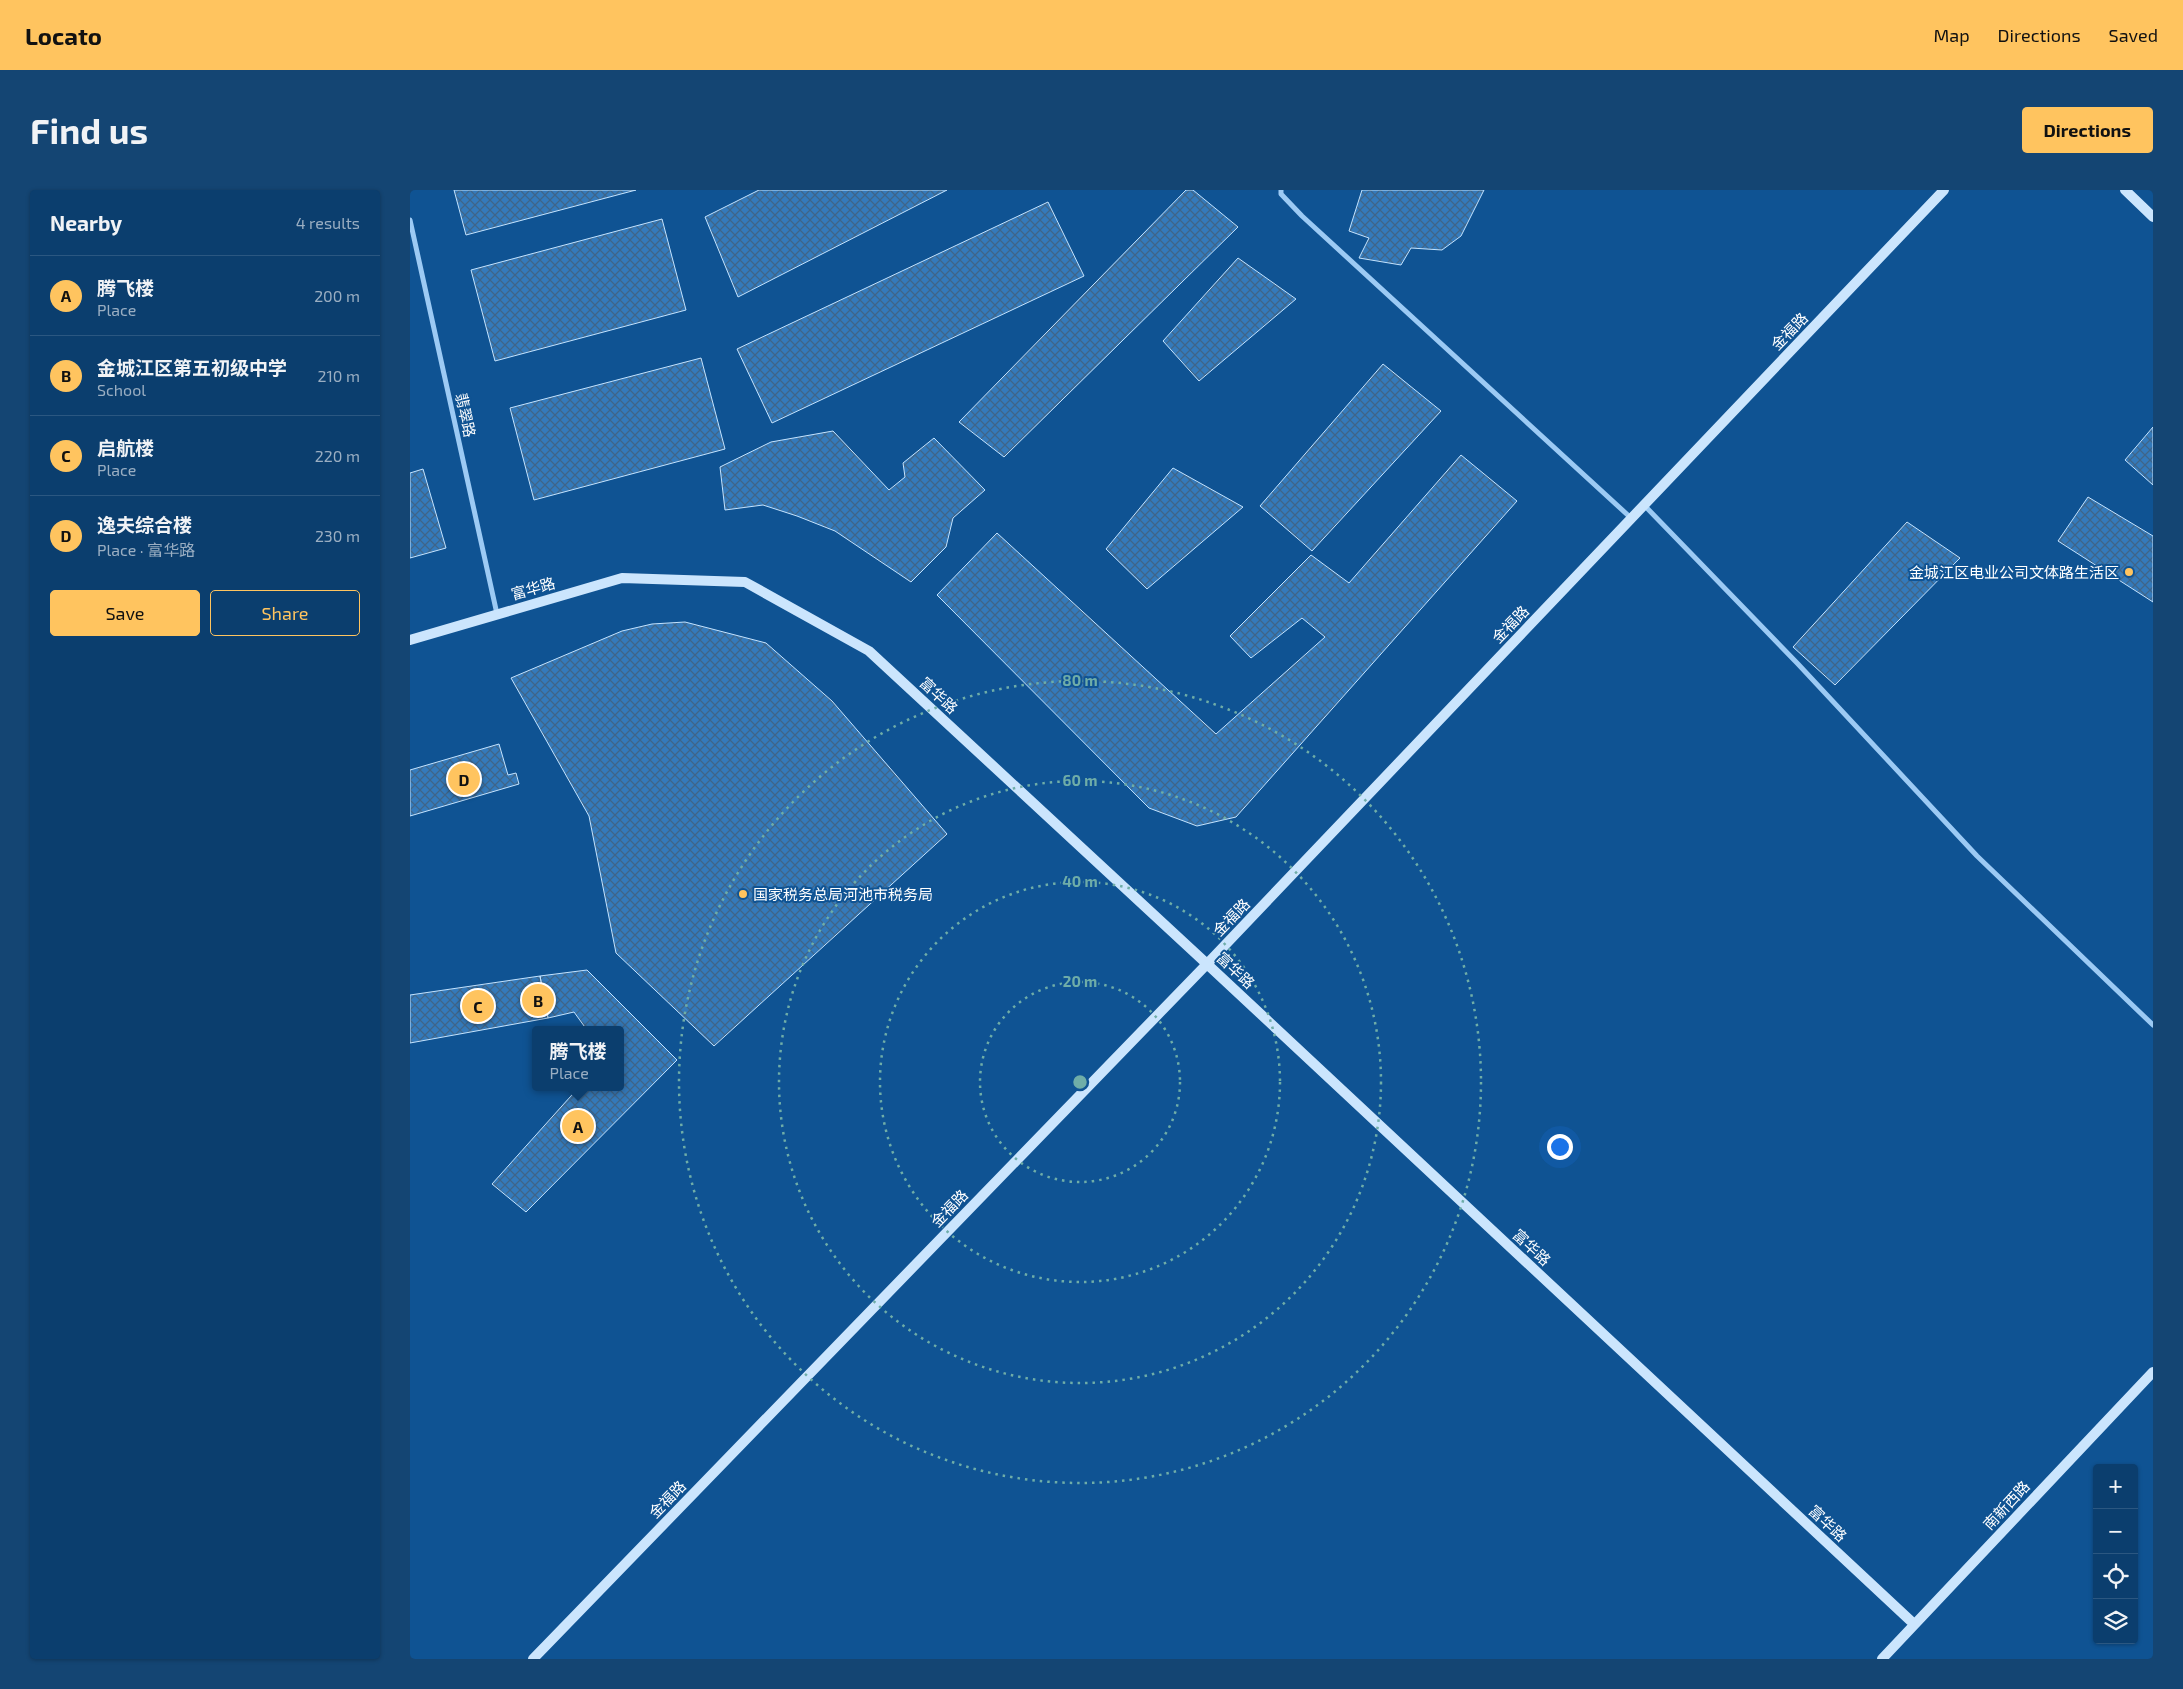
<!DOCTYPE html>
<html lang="en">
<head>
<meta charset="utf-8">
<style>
  body { margin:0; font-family:"Exo 2","Noto Sans SC",sans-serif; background:#144573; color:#f1f3f6 }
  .controls { position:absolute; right:15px; bottom:15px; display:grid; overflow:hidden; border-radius:5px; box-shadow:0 1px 4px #0004 }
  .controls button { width:45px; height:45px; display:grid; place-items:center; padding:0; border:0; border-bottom:1px solid #2b5781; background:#0b3e6e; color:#f1f3f6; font:25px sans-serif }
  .you { position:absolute; left:1149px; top:956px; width:18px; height:18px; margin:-12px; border:4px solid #fff; border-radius:50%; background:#1a73e8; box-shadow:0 0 0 8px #1a73e833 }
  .badge { display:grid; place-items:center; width:32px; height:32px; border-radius:50%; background:#ffc45f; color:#111; font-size:16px; font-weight:700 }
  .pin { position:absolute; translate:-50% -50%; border:2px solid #fff; box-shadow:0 1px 5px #0006 }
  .popup { position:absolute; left:122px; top:836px; width:92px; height:65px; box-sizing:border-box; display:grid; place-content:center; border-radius:5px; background:#0b3e6e; filter:drop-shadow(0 1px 4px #0005); font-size:16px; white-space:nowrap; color:#9aaec2 }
  .popup b { font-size:19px; color:#f1f3f6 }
  .popup::after { content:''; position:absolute; left:50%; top:100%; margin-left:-10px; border:10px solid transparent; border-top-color:#0b3e6e }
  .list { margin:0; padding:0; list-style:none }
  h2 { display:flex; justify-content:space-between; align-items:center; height:65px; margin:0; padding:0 20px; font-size:21px }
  h2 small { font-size:16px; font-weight:400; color:#9aaec2 }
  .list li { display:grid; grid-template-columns:32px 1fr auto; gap:15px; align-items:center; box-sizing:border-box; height:80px; padding:0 20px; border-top:1px solid #2b5781 }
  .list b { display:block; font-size:19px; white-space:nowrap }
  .list p { margin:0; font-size:16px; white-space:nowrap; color:#9aaec2 }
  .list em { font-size:16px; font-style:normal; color:#9aaec2 }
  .actions { display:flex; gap:10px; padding:15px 20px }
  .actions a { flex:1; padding:11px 0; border:1px solid #ffc45f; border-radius:5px; text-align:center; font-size:18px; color:#ffc45f }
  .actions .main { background:#ffc45f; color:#111 }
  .icon { flex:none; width:28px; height:28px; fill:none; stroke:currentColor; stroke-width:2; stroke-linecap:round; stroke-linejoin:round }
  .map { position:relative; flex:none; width:1743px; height:1469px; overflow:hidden; border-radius:5px }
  header { display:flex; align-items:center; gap:30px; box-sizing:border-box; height:70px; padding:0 25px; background:#ffc45f; color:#111 }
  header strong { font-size:24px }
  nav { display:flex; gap:28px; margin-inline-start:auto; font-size:18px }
  .intro { display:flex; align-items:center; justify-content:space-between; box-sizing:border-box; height:120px; padding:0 30px }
  h1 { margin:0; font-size:35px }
  .button { padding:12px 22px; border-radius:5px; background:#ffc45f; color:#111; font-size:18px; font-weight:700 }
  main { display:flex; gap:30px; padding:0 30px }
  aside { flex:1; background:#0b3e6e; border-radius:5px; box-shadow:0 1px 4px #0004 }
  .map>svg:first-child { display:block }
</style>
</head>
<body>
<header>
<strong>Locato</strong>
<nav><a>Map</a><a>Directions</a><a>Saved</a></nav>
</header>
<div class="intro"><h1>Find us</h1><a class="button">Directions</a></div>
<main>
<aside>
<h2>Nearby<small>4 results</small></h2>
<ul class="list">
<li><span class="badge">A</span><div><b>腾飞楼</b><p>Place</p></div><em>200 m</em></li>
<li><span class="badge">B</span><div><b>金城江区第五初级中学</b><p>School</p></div><em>210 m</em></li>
<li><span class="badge">C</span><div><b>启航楼</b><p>Place</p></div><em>220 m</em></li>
<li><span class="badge">D</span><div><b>逸夫综合楼</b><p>Place · 富华路</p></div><em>230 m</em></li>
</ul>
<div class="actions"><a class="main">Save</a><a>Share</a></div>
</aside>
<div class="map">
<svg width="1743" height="1469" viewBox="0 0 1743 1469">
  <defs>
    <pattern id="building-cross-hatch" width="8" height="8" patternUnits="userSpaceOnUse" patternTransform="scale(1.25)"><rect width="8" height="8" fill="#347abb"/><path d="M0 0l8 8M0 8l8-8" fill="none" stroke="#3f6589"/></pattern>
  </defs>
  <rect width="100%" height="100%" fill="#0f5393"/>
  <path fill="url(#building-cross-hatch)" stroke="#c4e3fe" d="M44 0H226L56 45Z
    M349 0H537L328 107 295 27Z
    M776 0H783L828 37 594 267 549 232Z
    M952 0H1074L1051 46 1032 60 1001 58 991 75 949 68 959 48 939 41Z
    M638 12 674 86 362 233 327 159Z
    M252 29 276 120 85 171 61 80Z
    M828 68 886 109 789 191 753 151Z
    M291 168 315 259 124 310 100 218Z
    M973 174 1031 221 902 361 850 316Z
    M1743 237V295L1715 270Z
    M423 241 479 300 495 287 493 273 524 248 575 300 543 328 536 357 501 392 425 341 387 326 353 315 315 320 310 277 361 252Z
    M1051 265 1107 311 826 627 787 636 739 618 527 405 587 343 806 544 915 447 892 428 841 468 820 446 901 365 939 393Z
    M763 278 833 317 737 399 696 359Z
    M13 279 36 358 0 368V283Z
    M1678 307 1743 346V412L1648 351Z
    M1497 332 1550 368 1425 495 1383 457Z
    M275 432 356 453 422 511 537 644 304 856 206 763 179 626 101 488 212 441 242 434Z
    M89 554 98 585 106 583 109 594 0 626V580Z
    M177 780 267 870 116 1022 82 994 169 897H210V840H177L164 822 138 828 130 786Z
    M130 786 138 828 0 853V805Z"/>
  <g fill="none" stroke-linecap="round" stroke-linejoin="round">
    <path stroke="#9ccaf4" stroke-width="5" d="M871 0V4L892 26 1221 328
      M0 30 87 424
      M1234 315 1388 474 1567 666 1743 835"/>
    <path stroke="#cbe5fd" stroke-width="10" d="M1715 0 1743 27
      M0 450 212 388 335 392 459 461 797 774 1504 1434
      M123 1469 797 774 1534 0
      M1472 1469 1743 1182"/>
  </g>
  <g fill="none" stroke="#6fada8" stroke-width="2.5" stroke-dasharray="2.5 5">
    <circle cx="670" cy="892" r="100"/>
    <circle cx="670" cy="892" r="200"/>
    <circle cx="670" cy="892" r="301"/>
    <circle cx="670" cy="892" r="401"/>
  </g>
  <g fill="#ffc45f" stroke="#0f5393" stroke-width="2">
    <circle cx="1719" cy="382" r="5"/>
    <circle cx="333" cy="704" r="5"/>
  </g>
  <g text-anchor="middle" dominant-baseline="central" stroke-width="4" stroke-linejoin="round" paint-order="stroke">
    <g font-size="15" fill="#fff" stroke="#0f5393">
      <text transform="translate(1379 141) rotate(-46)">金福路</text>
      <text transform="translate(56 225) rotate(78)">翡翠路</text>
      <text transform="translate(123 398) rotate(-16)">富华路</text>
      <text transform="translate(1100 434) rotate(-46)">金福路</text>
      <text transform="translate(529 505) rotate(43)">富华路</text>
      <text transform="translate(821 727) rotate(-46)">金福路</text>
      <text transform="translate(826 780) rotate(43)">富华路</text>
      <text transform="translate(539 1018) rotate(-46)">金福路</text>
      <text transform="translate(1122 1057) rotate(43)">富华路</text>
      <text transform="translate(257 1309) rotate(-46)">金福路</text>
      <text transform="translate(1596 1315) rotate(-47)">南新西路</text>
      <text transform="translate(1418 1333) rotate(43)">富华路</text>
    </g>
    <g font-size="15" fill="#fff" stroke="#0f5393" text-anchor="end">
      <text x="1709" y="382">金城江区电业公司文体路生活区</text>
      <text x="343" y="704" text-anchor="start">国家税务总局河池市税务局</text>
    </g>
  </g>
  <circle cx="670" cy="892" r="8" fill="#6fada8" stroke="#0f5393" stroke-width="2.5"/>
  <g font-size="15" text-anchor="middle" font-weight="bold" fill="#6fada8" stroke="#0f5393" stroke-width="4" stroke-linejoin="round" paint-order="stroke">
    <text x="670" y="496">80 m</text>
    <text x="670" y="596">60 m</text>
    <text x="670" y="697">40 m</text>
    <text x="670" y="797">20 m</text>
  </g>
</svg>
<div class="controls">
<button>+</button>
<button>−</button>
<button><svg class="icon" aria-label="locate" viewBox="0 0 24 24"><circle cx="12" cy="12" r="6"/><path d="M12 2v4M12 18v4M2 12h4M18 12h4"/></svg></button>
<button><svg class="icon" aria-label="layers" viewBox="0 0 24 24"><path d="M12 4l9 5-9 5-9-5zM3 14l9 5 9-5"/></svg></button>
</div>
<div class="you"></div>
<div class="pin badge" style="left:168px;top:936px">A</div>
<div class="popup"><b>腾飞楼</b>Place</div>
<div class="pin badge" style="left:128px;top:810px">B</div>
<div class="pin badge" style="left:68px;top:816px">C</div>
<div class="pin badge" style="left:54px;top:589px">D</div>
</div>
</main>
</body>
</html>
